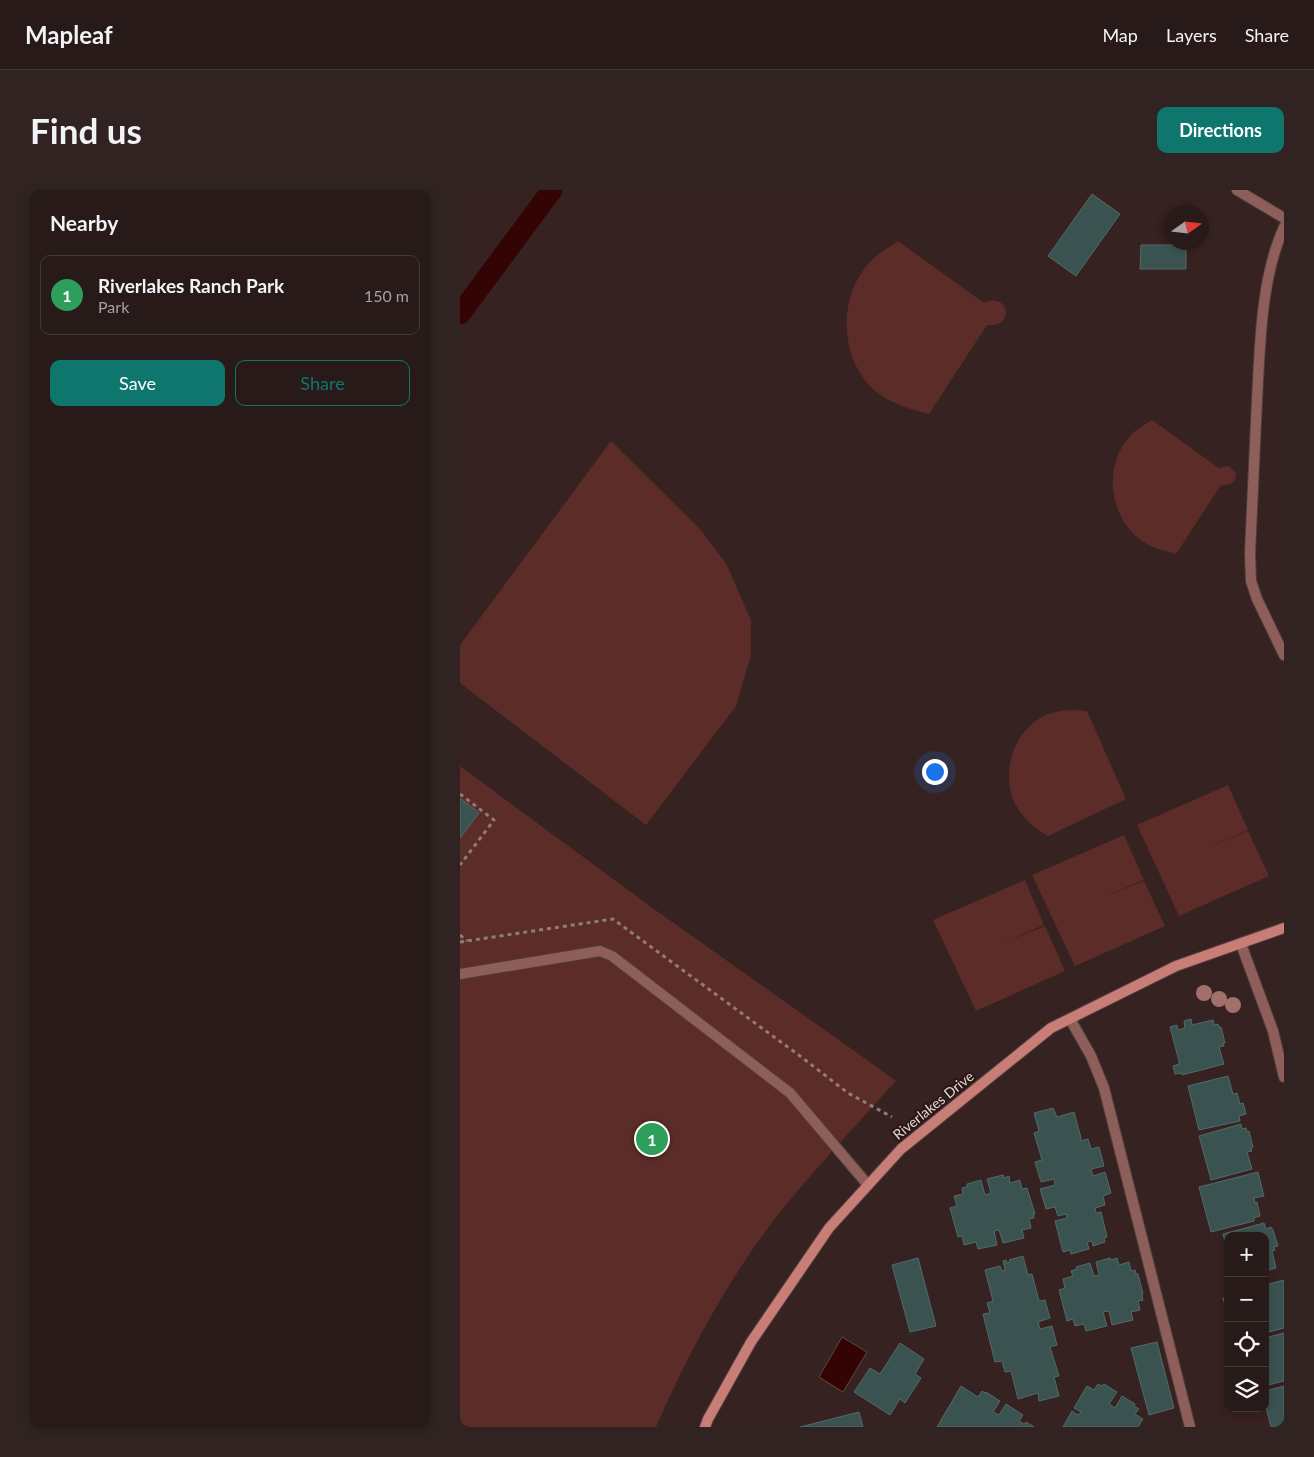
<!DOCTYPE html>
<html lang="en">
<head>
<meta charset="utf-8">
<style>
  body { margin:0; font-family:Lato,sans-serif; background:#302321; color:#f1f3f6 }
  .controls { position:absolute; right:15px; bottom:15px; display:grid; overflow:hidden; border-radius:10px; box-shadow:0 2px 8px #0003 }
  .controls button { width:45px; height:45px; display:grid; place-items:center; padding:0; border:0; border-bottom:1px solid #443837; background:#281a18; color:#f1f3f6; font:25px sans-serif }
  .compass { position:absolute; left:704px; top:15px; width:45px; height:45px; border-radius:50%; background:#281a18; box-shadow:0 2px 8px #0003; rotate:76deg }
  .you { position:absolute; left:474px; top:581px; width:18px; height:18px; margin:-12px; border:4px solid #fff; border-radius:50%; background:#1a73e8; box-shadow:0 0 0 8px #1a73e833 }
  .badge { display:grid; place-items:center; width:32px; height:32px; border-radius:50%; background:#0f766e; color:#fff; font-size:16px; font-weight:700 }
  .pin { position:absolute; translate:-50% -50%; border:2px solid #fff; box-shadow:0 1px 5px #0006 }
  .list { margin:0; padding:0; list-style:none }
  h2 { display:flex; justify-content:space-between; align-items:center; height:65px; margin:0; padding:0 20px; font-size:21px }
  h2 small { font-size:16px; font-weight:400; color:#a5a1a2 }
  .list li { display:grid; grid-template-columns:32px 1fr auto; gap:15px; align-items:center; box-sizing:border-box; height:80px; margin:0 10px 10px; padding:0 10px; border:1px solid #443837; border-radius:10px }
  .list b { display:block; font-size:19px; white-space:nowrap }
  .list p { margin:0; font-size:16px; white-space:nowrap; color:#a5a1a2 }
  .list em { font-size:16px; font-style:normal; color:#a5a1a2 }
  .actions { display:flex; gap:10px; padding:15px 20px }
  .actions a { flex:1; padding:11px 0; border:1px solid #0f766e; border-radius:10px; text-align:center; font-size:18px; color:#0f766e }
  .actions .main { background:#0f766e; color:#fff }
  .icon { flex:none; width:28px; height:28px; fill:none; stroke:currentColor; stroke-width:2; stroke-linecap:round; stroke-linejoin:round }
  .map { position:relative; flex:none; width:824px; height:1237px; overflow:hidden; border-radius:10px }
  header { display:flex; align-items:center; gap:30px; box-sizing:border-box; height:70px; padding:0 25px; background:#281a18; border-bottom:1px solid #443837 }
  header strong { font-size:24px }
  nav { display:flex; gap:28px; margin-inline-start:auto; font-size:18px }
  .intro { display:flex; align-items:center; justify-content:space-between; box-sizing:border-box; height:120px; padding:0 30px }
  h1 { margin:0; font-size:35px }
  .button { padding:12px 22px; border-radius:10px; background:#0f766e; color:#fff; font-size:18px; font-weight:700 }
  main { display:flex; gap:30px; padding:0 30px }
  aside { flex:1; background:#281a18; border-radius:10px; box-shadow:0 2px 8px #0003 }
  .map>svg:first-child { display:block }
</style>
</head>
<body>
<header>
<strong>Mapleaf</strong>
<nav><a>Map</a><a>Layers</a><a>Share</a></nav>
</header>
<div class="intro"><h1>Find us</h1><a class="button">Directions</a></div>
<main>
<aside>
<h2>Nearby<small></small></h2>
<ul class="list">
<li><span class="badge" style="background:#2e9e5b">1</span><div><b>Riverlakes Ranch Park</b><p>Park</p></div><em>150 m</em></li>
</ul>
<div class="actions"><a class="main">Save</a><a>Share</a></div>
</aside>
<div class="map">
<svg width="824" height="1237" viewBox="0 0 824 1237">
  <rect width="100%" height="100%" fill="#362220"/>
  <path fill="#5b2c28" d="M438 51 524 113C549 101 556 138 527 135L469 224C451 219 434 215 419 204 378 173 376 104 413 69 420 62 430 57 438 51Z
    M692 230 759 278 769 276 776 283C776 293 770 296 761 295L716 364C702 360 688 357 677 347 647 321 644 271 673 243 678 238 686 234 692 230Z
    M151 251 241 340 267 375 291 430V465L276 516 186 635 0 493V455Z
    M616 520 627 521 666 609 588 646C575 639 565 630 557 617 539 585 552 541 586 525 596 521 606 520 616 520Z
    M0 576 187 714 403 867 436 891C402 929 367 966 334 1005 276 1074 232 1155 196 1237H0Z
    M768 595 788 640 743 660 788 641 809 686 719 726 677 635Z
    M664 645 684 690 639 709 684 691 705 736 615 776 572 685Z
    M565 690 584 735 540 754 585 736 605 781 516 821 473 730Z"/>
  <path fill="#340304" stroke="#694242" d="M382 1147 407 1162 383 1202 359 1187Z"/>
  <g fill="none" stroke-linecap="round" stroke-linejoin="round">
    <path stroke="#340304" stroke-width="21" d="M0 124 92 0"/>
  </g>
  <path fill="#3a5351" stroke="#516b6a" d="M632 4 660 24 616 86 588 66Z
    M681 55H726V79H680Z
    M0 608 19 623 0 648Z
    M731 829 732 835 753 830 754 835 758 834 759 837H761L765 853H763L764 856 759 857 764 874 722 885V883L715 884 713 876 719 874V871L710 837 717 835 718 840 725 838 724 831Z
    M768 886 773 904 777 903 780 914 783 913 786 924 779 926 780 931 739 940 728 896Z
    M593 918 597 927 614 922 621 948 620 951 628 949 631 959 639 957 644 976 631 979 633 986 645 982 651 1003 643 1006 645 1015 635 1018 636 1023 641 1022 647 1047 644 1048 645 1052 633 1056 632 1051 627 1052 629 1059 611 1064 610 1060 603 1062 595 1031 607 1028 606 1024 598 1026 595 1017 586 1019 580 999 595 995 594 989 581 992 575 972 582 970 574 943 579 941 574 923Z
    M781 934 782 939 786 938 787 942 789 941 793 957 791 958 792 961 787 962 792 979 751 990 739 946Z
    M798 982 804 1006 794 1008 795 1013 797 1012 800 1026 794 1028V1031L751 1042 739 997Z
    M543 985 544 988 549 986 550 993 560 990 562 999 567 998 575 1024H573L574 1028 569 1029 571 1038 562 1040 564 1048 543 1053 539 1040 534 1041 537 1055 518 1059 516 1052 504 1055 502 1046 498 1047 490 1018 497 1016 494 1006 503 1004 502 998 507 997V994L521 990 525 1005 531 1003 527 989Z
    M804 1033 806 1039 811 1037 813 1040 818 1056 814 1057 815 1060 812 1061 816 1078 805 1081V1046H768V1063L763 1044Z
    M563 1066 568 1085 572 1084 579 1111 585 1110 590 1128 578 1132 580 1139 592 1136 597 1155 590 1157 599 1186 594 1187 599 1206 579 1211 578 1203 558 1209 551 1181 545 1182 542 1171 535 1172 523 1124 530 1123 527 1113 533 1111 525 1080 540 1076 542 1081 545 1080 543 1071 546 1070 547 1073 550 1072 549 1070Z
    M458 1068 476 1136 450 1142 432 1075Z
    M650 1068 651 1070 657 1068 659 1075 669 1072 671 1081 675 1080 676 1084H678L683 1104 682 1105 683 1110 678 1111 680 1120 671 1122 673 1130 652 1135 649 1121 643 1122 647 1136 626 1141 624 1134 615 1136 613 1129 607 1131 599 1100 605 1098 603 1089 613 1086 611 1081 617 1079 616 1077 630 1073 634 1086 639 1085 636 1072Z
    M824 1090V1138L805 1143V1095Z
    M768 1107V1127L763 1108Z
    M824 1143V1191L808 1195 805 1183V1148Z
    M697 1152 714 1218 689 1225 671 1158Z
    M440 1153 464 1169 455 1184 461 1188 445 1213 440 1209 430 1225 394 1202 410 1178 420 1184Z
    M638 1194 642 1196 644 1194 657 1202 649 1214 655 1218 662 1206 675 1214 674 1216 679 1219 675 1224 683 1229 678 1237H603L612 1221 618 1225 621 1222 614 1218 627 1196 634 1200Z
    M501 1196 518 1207 522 1201 525 1203 526 1202 540 1211 533 1222 539 1225 546 1214 563 1225 559 1231 564 1234 566 1232 574 1237H477Z
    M824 1196V1237H811L805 1213V1201Z
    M399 1222 403 1237H340Z"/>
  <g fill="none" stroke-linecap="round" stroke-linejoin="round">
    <g stroke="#523f3d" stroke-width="12">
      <path id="lane" d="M777 0 824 28
        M824 37C801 88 800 154 797 210 795 261 792 312 790 363L791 391 797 409 824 465
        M0 784 140 761 152 766 330 903 408 995
        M610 829 631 866 644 898 730 1237"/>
    </g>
    <g stroke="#523f3d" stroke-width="12">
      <path id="street" d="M781 754 813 841 824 887"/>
    </g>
    <g stroke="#523f3d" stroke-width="12">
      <path id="secondary" d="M245 1237 248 1229 291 1152 369 1038 441 959 591 838 716 776 824 738"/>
    </g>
    <path stroke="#8d7c7a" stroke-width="3" stroke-dasharray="4 4" stroke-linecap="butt" d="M0 604 34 630 0 675
      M0 745 7 751
      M0 752 153 729 340 866 388 903 432 927"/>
    <use href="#lane" stroke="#8e5f5a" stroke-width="10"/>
    <use href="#street" stroke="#8e5f5a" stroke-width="10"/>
    <use href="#secondary" stroke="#c87d76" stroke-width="10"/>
  </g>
  <g fill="#a1706b">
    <circle cx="744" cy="803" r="8"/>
    <circle cx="759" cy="809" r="8"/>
    <circle cx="773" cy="815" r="8"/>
  </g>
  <g text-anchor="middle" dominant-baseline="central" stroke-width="4.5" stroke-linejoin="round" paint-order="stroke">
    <g font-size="14" fill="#e4d6d4" stroke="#2b1917">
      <text transform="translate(473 915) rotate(-39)">Riverlakes Drive</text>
    </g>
  </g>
</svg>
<div class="controls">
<button>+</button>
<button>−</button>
<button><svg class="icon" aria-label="locate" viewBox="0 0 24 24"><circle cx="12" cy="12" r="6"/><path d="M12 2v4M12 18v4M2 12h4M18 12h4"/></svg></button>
<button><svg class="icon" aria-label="layers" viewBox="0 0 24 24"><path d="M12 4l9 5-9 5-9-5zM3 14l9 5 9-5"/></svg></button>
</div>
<svg class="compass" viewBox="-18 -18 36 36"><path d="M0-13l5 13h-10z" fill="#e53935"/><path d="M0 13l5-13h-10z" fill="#a5a1a2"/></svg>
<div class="you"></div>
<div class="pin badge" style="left:192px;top:949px;background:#2e9e5b">1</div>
</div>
</main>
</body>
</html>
